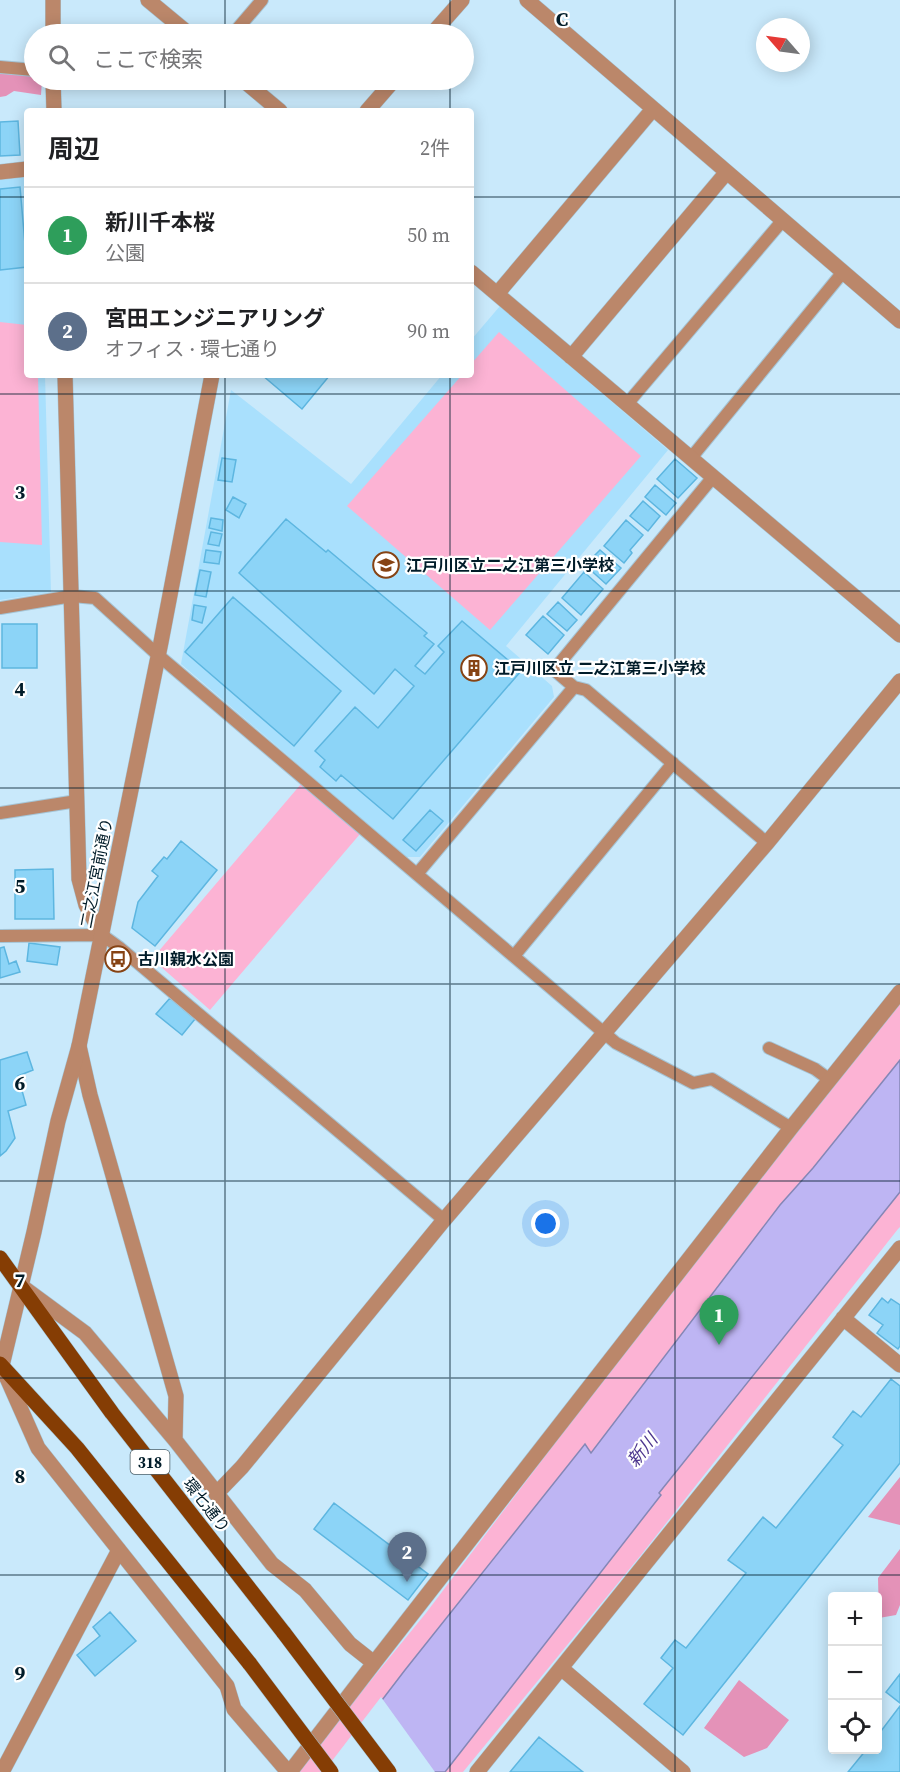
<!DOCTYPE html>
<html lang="ja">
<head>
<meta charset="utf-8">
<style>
  body { margin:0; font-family:"Source Serif 4","Noto Sans JP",serif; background:#f6f6f6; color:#202124 }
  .controls { position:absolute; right:18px; bottom:18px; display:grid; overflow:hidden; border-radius:6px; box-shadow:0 3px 15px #0003 }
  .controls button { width:54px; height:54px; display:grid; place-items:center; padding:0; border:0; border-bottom:2px solid #e0e0e0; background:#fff; color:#202124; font:30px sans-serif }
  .compass { position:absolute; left:756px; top:18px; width:54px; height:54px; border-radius:50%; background:#fff; box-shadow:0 3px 15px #0003; rotate:298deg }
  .you { position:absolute; left:546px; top:1224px; width:21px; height:21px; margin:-15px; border:4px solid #fff; border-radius:50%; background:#1a73e8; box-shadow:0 0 0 9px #1a73e833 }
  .badge { display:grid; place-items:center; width:39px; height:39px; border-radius:50%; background:#864314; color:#fff; font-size:20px; font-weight:700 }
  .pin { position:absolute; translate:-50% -50px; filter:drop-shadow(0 2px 3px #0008) }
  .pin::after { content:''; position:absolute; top:32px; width:21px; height:18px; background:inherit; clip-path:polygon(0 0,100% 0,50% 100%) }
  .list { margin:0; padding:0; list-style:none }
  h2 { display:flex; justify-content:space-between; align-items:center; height:78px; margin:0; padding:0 24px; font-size:26px }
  h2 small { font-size:20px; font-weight:400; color:#757577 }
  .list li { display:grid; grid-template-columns:39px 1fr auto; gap:18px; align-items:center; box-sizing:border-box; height:96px; padding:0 24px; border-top:2px solid #e0e0e0 }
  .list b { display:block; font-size:22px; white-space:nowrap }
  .list p { margin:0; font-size:20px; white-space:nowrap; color:#757577 }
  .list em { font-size:20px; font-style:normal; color:#757577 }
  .icon { flex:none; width:33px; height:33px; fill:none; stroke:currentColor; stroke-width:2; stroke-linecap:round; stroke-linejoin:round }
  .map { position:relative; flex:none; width:900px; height:1772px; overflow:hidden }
  .search { position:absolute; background:#fff; box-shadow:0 3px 15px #0003; left:24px; top:24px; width:450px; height:66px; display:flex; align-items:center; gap:15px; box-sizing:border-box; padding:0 21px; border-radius:33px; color:#757577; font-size:22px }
  .panel { position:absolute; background:#fff; box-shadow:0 3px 15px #0003; left:24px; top:108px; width:450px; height:270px; border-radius:6px }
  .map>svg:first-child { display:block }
</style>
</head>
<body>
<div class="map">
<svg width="900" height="1772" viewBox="0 0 900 1772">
  <rect width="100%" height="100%" fill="#c9e9fb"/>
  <path fill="#a9e0fd" d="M27 177V375H45L51 592 0 600V180Z
    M500 306 668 450 506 646 552 686 554 697 420 857H406L181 664 231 390 351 484 442 375H471V340Z"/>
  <path fill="#fcb3d4" d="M0 322 27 325V375H38L42 545 0 542Z
    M499 332 641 456 490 630 347 506 462 375H471V364Z
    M301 784 360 834 210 1010 152 959Z
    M900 996V1227L898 1229 641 1555 463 1772H296L426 1613 561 1435Z"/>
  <path fill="#e492b8" d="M0 67 34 73V80H42L41 95 14 91 6 96 0 97Z
    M900 1477V1525L868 1517Z
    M900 1549V1605L896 1615 879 1618 878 1578Z
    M739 1680 789 1720 767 1748 744 1757 704 1728Z"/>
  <path fill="#beb5f3" stroke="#8587b6" stroke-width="1.5" d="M900 1060V1192L659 1493 661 1495 463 1749 445 1772H327L405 1670 585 1444 591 1453 780 1205 813 1168Z"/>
  <path fill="#c9e9fb" d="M381 1697 435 1772H324L325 1770Z"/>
  <path fill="#8cd4f7" stroke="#5db6e0" stroke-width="1.5" d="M18 121 20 155 0 156V122Z
    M20 187 27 267 0 270V189Z
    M262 375H330L302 409Z
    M222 458 236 460 232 482 218 480Z
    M675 459 697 478 678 498 657 479Z
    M655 485 676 503 666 515 645 497Z
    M233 497 246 504 239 518 226 510Z
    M643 501 660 516 648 531 630 516Z
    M211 518 223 520 222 531 209 528Z
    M286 519 326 552 328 550 427 633 424 636 434 644 415 666 425 674 444 652 438 646 462 621 521 671 393 819 341 775 336 781 320 767 325 760 315 751 355 707 378 728 414 686 395 669 374 694 239 573Z
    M626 520 643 535 630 550 632 553 624 563 604 546Z
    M211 532 222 534 219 546 208 544Z
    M206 550 221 552 219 564 204 562Z
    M600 550 621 568 606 584 585 565Z
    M200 570 211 572 206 597 195 595Z
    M584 572 603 589 581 615 562 598Z
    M233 597 341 691 294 746 185 652Z
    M558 602 577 620 567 631 547 614Z
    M194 605 206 607 202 623 192 620Z
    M543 616 564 635 548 654 526 635Z
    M2 624H37V668H2Z
    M430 810 443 821 416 851 403 840Z
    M181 841 217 870 155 946 132 928 138 902 158 876 152 871 164 857 167 859Z
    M53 869 54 919H15V870Z
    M29 943 60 947 57 965 27 961Z
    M4 947 9 964 16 961 20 972 0 978V948Z
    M170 998 195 1019 182 1035 156 1014Z
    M27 1052 33 1070 18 1076 26 1105 8 1111 15 1138 6 1151 0 1156V1060Z
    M882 1298 888 1303 891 1299 900 1305V1346L898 1349 877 1333 883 1325 869 1315Z
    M891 1379 900 1386V1463L683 1735 644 1704 673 1668 661 1658 675 1640 686 1648 746 1573 728 1560 763 1517 776 1528 843 1445 833 1437 853 1411 861 1417Z
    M334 1503 428 1574 408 1600 314 1529Z
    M110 1612 136 1641 95 1676 77 1655 100 1636 93 1627Z
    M900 1674V1703L886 1692Z
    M900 1706V1772H848L866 1750H878V1735Z
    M539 1737 583 1772H510Z"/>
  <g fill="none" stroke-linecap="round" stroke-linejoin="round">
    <g stroke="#a5c4d5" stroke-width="14">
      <path id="service" d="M233 34 262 0
        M0 67 34 70
        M627 404 783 220
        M691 458 843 272
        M0 608 72 596 95 598 158 655 616 1043 693 1083 712 1079 791 1128
        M574 687 586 690 767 843
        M0 813 77 801
        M417 874 574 687 554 670 713 477
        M0 936 102 935 120 948 444 1220
        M514 956 673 763
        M769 1048 815 1069 830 1080"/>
    </g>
    <g stroke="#a5c4d5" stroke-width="16">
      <path id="minor" d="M53 0V34
        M148 0 189 34
        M527 0 900 321
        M53 80 54 111
        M243 80 280 111
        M0 172 27 169
        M471 272 900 635
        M497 294 653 109
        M571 357 726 173
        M65 375 79 879 86 905 102 935
        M79 1046 90 1095 176 1396 175 1440
        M24 1288 85 1333 175 1440 272 1564 305 1590 350 1644 374 1663 290 1772
        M843 1318 900 1365
        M3 1369 38 1448 227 1686 234 1709 288 1772
        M216 1494 242 1467 444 1220 767 843 900 681
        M374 1663 791 1128 900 992
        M561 1668 683 1772
        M2 1772 119 1550
        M477 1772 900 1248"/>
    </g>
    <g stroke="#a5c4d5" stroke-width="16">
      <path id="tertiary" d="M432 34 462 0
        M367 111 394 80
        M0 1374 34 1232 58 1121 79 1046 161 642 212 375"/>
    </g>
    <g stroke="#a5c4d5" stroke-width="16">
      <path id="primary" d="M0 1258 112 1413 284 1633
        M0 1364 77 1448 250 1664"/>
    </g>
    <use href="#service" stroke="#bb876a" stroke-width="12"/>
    <use href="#minor" stroke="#bb876a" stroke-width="15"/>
    <use href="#tertiary" stroke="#bb876a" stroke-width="15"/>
    <use href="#primary" stroke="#853d04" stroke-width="15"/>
    <g stroke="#a5c4d5" stroke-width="16" stroke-linecap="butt">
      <path id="primary-bridge" d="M284 1633 389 1772
        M250 1664 331 1772"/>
    </g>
    <use href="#primary-bridge" stroke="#853d04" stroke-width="15"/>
  </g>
  <path fill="none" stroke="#011c29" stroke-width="1.5" stroke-opacity="0.55" d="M225 0V34M450 0V34M675 0V1772M225 80V111M450 80V111M0 197H27M471 197H900M225 375V1772M450 375V1772M0 394H900M0 591H900M0 788H900M0 984H900M0 1181H900M0 1378H900M0 1575H900"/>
  <defs>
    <g id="school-ring" transform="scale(1.35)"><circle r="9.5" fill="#fff" stroke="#864314" stroke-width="1.5"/><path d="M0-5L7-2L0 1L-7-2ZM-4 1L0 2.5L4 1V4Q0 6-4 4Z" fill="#864314"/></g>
    <g id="building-ring" transform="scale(1.35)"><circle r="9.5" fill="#fff" stroke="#864314" stroke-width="1.5"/><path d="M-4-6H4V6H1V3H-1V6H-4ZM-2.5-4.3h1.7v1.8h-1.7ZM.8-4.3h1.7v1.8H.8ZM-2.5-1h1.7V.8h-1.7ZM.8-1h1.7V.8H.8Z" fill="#864314"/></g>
    <g id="bus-ring" transform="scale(1.35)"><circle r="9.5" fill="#fff" stroke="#864314" stroke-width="1.5"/><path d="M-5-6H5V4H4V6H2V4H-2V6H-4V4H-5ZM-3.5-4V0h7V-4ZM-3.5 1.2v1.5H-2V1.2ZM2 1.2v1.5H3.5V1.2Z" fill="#864314"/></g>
  </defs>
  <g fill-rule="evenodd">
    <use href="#school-ring" x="386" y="565"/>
    <use href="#building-ring" x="474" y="668"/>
    <use href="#bus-ring" x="118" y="959"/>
  </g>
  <g text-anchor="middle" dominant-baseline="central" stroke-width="4.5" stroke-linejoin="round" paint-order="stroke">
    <rect fill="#fff" stroke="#4d6069" stroke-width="1.5" x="130.5" y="1450" width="39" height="24" rx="4.5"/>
    <g font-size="15" font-weight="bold" fill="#011c29">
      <text x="150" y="1462">318</text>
    </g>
    <g font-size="16" font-weight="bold" fill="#011c29" stroke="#fff" text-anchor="start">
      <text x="406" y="565">江戸川区立二之江第三小学校</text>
      <text x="494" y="668">江戸川区立 二之江第三小学校</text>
      <text x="138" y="959">古川親水公園</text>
    </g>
    <g font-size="16" fill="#011c29" stroke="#fff">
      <text transform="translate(96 873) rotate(-79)">二之江宮前通り</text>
      <text transform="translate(207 1505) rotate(52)">環七通り</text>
    </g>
    <g font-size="18" font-style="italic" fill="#4e378f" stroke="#fff">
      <text transform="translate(642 1450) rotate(-51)">新川</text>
    </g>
  </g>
  <g font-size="20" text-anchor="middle" font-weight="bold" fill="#011c29" stroke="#fff" stroke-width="4.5" stroke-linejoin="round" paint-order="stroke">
    <text x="562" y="26">C</text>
    <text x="20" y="499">3</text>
    <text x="20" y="696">4</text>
    <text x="20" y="893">5</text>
    <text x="20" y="1090">6</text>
    <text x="20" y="1287">7</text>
    <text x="20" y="1483">8</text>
    <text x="20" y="1680">9</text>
  </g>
</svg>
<div class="controls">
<button>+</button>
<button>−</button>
<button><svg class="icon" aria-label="locate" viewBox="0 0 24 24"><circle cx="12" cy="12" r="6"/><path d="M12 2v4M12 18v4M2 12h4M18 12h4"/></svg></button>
</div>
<svg class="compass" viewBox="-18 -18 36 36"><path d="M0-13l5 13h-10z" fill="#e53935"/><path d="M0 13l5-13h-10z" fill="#757577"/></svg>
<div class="you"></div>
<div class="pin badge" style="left:719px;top:1345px;background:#2e9e5b">1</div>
<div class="pin badge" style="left:407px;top:1582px;background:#5c6f8a">2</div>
<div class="search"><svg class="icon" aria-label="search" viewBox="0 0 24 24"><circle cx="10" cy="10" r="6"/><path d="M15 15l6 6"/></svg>ここで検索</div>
<section class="panel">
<h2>周辺<small>2件</small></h2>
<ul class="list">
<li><span class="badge" style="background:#2e9e5b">1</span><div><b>新川千本桜</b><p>公園</p></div><em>50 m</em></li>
<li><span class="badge" style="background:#5c6f8a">2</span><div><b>宮田エンジニアリング</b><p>オフィス · 環七通り</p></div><em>90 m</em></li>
</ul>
</section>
</div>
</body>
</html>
